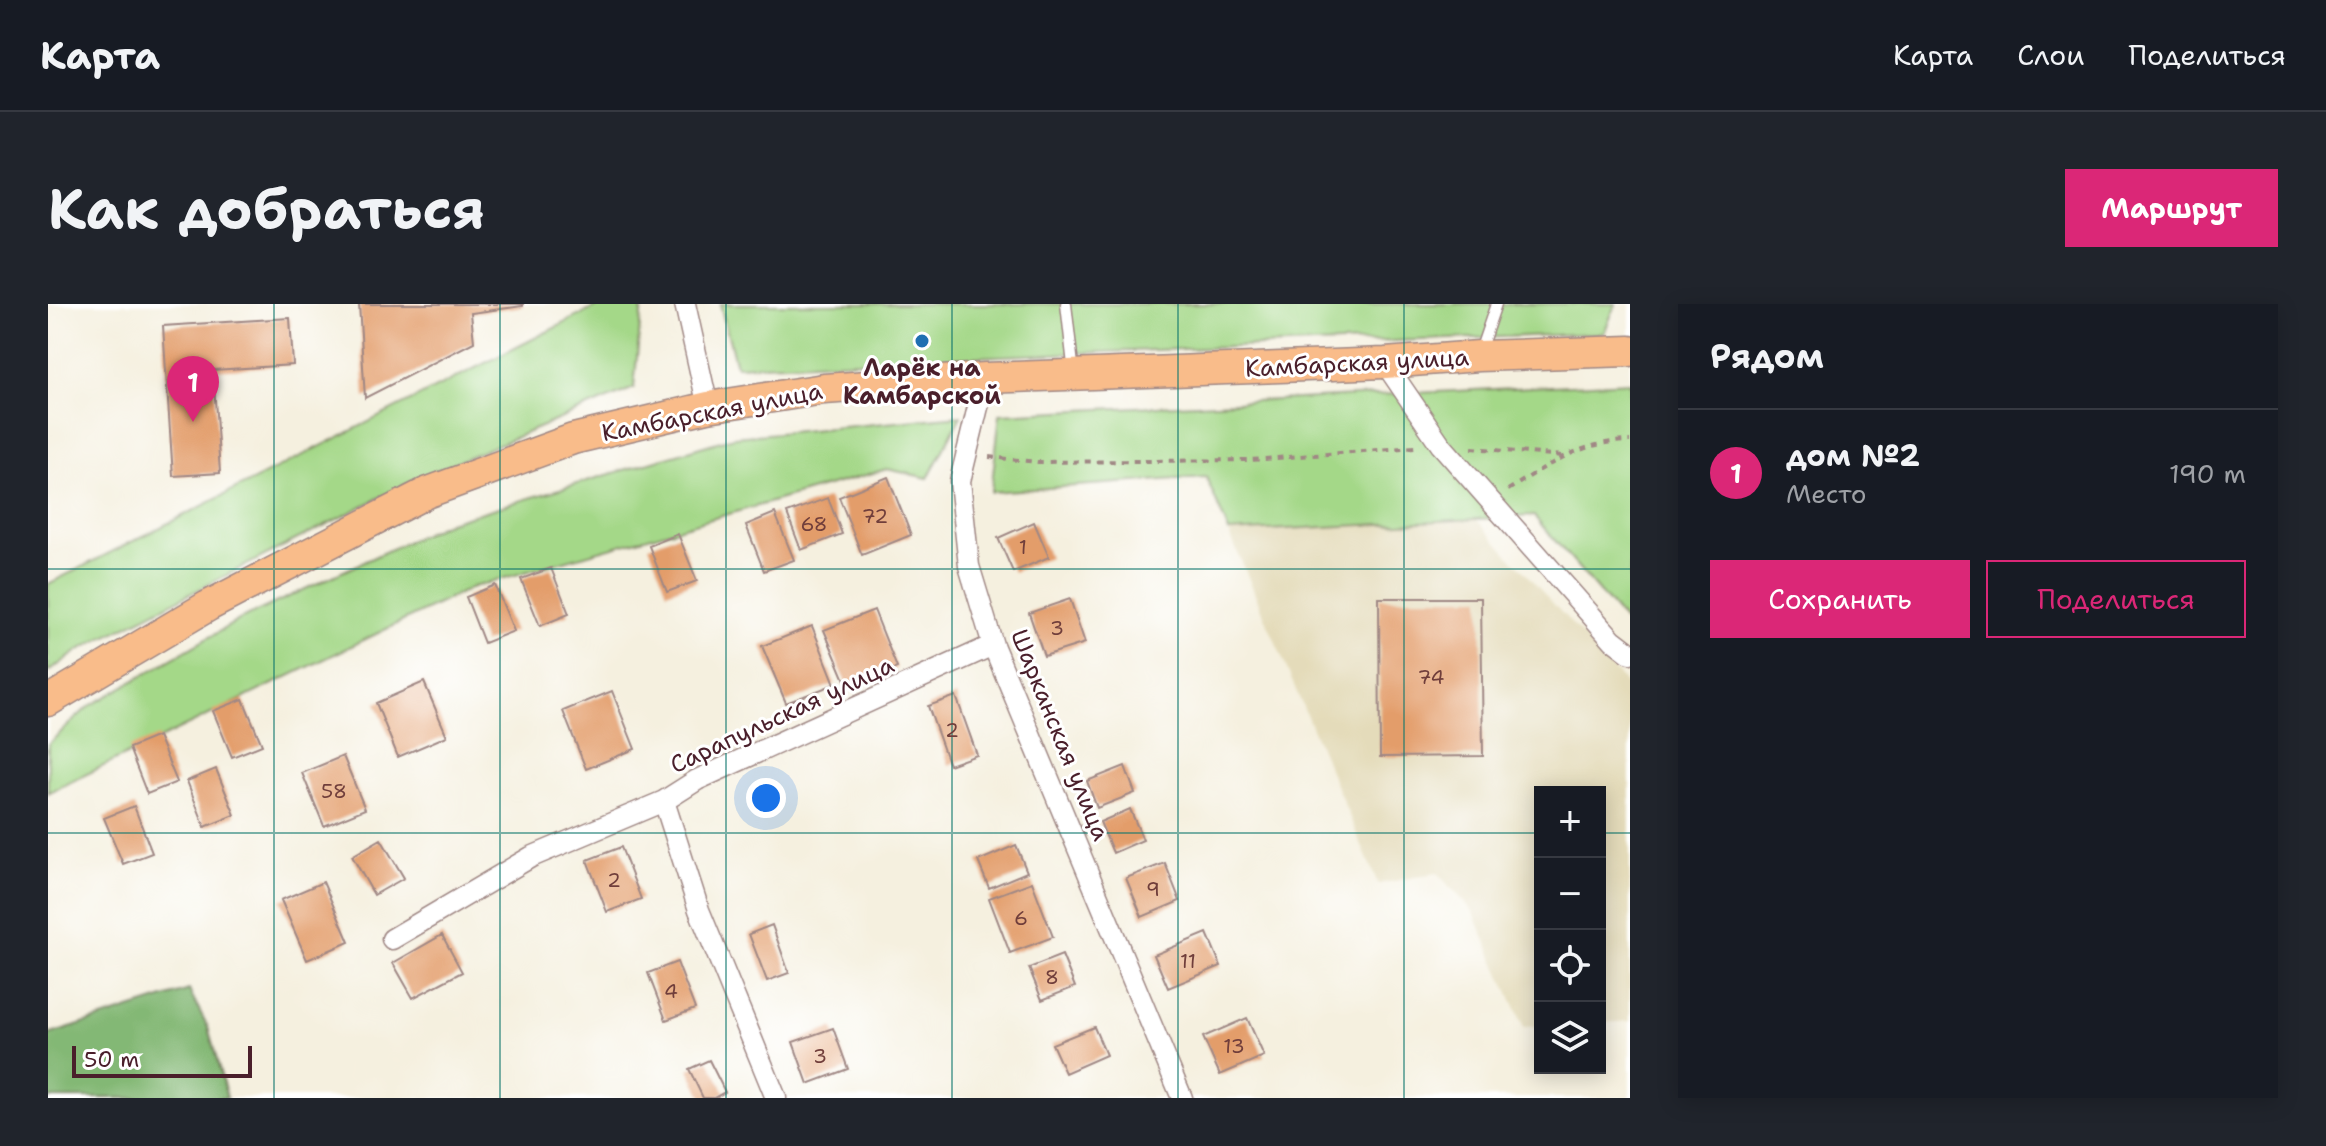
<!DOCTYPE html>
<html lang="ru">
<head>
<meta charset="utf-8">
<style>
  body { margin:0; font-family:"Shantell Sans",sans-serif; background:#20242c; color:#f1f3f6 }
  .controls { position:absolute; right:24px; bottom:24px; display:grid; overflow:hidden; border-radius:0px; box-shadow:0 4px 20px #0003 }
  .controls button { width:72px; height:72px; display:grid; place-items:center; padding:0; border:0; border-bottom:2px solid #363941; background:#171b24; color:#f1f3f6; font:40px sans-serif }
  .scale { position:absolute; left:24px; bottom:20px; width:180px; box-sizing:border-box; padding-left:8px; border:4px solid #4a1f2b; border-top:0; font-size:22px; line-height:28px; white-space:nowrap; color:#4a1f2b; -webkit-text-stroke:6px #fff; paint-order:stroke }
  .you { position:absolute; left:718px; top:494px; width:28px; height:28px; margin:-20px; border:6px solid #fff; border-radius:50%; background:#1a73e8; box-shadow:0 0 0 12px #1a73e833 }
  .badge { display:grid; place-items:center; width:52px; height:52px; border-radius:50%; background:#db2777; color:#fff; font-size:26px; font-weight:700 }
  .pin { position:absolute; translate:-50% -66px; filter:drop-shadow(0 2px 4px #0008) }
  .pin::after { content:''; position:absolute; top:42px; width:28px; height:24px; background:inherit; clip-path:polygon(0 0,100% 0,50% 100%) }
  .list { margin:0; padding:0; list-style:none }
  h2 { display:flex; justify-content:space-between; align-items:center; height:104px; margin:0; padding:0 32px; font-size:34px }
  h2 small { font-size:26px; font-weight:400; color:#9ea1a6 }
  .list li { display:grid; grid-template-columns:52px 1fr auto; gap:24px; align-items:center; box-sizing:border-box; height:128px; padding:0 32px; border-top:2px solid #363941 }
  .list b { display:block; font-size:30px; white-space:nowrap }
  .list p { margin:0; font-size:26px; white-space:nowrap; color:#9ea1a6 }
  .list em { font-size:26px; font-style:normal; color:#9ea1a6 }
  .actions { display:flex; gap:16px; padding:24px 32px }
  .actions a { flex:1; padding:18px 0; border:2px solid #db2777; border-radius:0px; text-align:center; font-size:28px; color:#db2777 }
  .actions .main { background:#db2777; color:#fff }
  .icon { flex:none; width:44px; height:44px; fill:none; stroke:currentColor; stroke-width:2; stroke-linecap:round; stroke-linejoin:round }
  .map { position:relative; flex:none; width:1582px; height:794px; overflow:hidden; border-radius:0px }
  header { display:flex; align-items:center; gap:48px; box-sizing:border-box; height:112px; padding:0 40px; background:#171b24; border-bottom:2px solid #363941 }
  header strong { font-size:38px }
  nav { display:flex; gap:44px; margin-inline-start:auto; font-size:28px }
  .intro { display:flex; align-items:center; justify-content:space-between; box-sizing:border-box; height:192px; padding:0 48px }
  h1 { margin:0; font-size:56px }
  .button { padding:20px 36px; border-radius:0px; background:#db2777; color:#fff; font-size:28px; font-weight:700 }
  main { display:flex; gap:48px; padding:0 48px }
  aside { flex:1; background:#171b24; border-radius:0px; box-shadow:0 4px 20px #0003 }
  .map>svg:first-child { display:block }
</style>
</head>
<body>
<header>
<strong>Карта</strong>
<nav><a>Карта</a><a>Слои</a><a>Поделиться</a></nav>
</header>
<div class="intro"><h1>Как добраться</h1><a class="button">Маршрут</a></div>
<main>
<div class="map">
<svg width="1582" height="794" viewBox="0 0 1582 794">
  <rect width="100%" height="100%" fill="#fff"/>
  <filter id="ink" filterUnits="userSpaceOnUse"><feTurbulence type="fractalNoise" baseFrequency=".0125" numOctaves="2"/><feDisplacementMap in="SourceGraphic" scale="16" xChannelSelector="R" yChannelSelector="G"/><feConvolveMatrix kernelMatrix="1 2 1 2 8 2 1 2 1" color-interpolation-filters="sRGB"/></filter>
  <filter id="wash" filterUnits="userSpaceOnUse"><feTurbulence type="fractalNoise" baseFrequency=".006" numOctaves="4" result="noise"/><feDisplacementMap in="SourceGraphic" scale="32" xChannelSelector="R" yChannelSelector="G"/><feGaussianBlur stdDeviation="1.8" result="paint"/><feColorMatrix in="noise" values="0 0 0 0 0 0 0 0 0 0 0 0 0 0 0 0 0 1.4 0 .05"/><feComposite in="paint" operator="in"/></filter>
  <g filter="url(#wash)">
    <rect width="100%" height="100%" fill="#f5f0df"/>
    <path fill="#e4dbba" d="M1428 215 1582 384V717L1552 719V488H1492V722L1476 723 1425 607 1389 569 1330 580 1181 228Z"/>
    <path fill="#a4d888" stroke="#777c5a" stroke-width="2" d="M554 0H594L586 84 372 173 33 345 0 368V280Z
      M672 0H1568L1556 29 688 62Z
      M1582 78V324L1486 212 1181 228 1158 173 943 188 952 110Z
      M913 112 880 174 839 165 425 283 0 489V440L40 403 193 315 401 218 686 133Z"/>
    <path fill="#83b874" stroke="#666c50" stroke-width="2" d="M141 686 160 723 179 794H0V731Z"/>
    <g id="blocks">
      <path fill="#e39d6b" d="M311 0H475V2L423 9 426 38 317 94Z
        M242 14 245 61 165 66 172 169 125 172 115 22Z
        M840 173 863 231 814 251 791 193Z
        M780 194 794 230 753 246 739 209Z
        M727 209 746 256 716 267 698 221Z
        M986 218 1001 253 965 268 950 234Z
        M630 230 649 277 619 288 601 242Z
        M503 264 521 310 492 322 473 275Z
        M447 281 466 327 436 339 418 293Z
        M1331 294H1433L1435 452 1332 453Z
        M1022 295 1037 339 996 352 981 309Z
        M826 306 849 364 800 383 776 326Z
        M764 322 787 380 738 399 714 342Z
        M376 378 399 432 350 453 328 399Z
        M564 387 587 445 538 465 515 407Z
        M908 392 929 451 901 461 880 402Z
        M195 395 214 441 184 453 165 407Z
        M110 432 129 478 99 490 81 444Z
        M295 452 317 505 276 522 254 469Z
        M1077 462 1087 489 1049 504 1039 477Z
        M168 465 187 511 157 523 139 477Z
        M86 502 104 549 75 560 56 514Z
        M1082 505 1095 536 1065 549 1052 518Z
        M333 535 356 574 326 591 304 552Z
        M968 541 979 568 941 584 930 557Z
        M573 543 593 595 559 608 539 556Z
        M1117 559 1132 597 1094 613 1078 574Z
        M275 578 301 638 259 656 233 596Z
        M984 578 1005 633 962 649 941 594Z
        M724 621 741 669 719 677 701 630Z
        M1159 629 1173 662 1120 684 1106 651Z
        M394 631 414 668 365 694 345 659Z
        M1014 651 1027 683 994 696 981 664Z
        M629 658 647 705 618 716 600 669Z
        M1199 714 1216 752 1172 771 1155 733Z
        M1046 723 1058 751 1017 769 1004 740Z
        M785 724 800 765 760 780 745 738Z
        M661 756 677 788 666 794H655L641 765Z"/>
    </g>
  </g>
  <g filter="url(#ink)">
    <use href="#blocks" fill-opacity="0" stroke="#a08885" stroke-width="2"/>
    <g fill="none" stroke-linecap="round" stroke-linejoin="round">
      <g stroke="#a08885" stroke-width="13">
        <path id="lane" d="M1018 0 1026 70
          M1432 47 1448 0"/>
      </g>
      <g stroke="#a08885" stroke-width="23">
        <path id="street" d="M637 0 660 103
          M1337 59 1393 141 1565 336 1582 349
          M937 74 912 177 921 262 945 341 1134 794
          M344 635 483 553 616 497
          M728 794 651 606 616 497 649 476 945 341"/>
      </g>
      <g stroke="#a08885" stroke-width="33">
        <path id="primary" d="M0 397 160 302 378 189 525 135 660 103 776 85 937 74 1337 59 1431 52 1582 47"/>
      </g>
      <path stroke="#a08885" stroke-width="4" stroke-dasharray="6 6" stroke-linecap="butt" d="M1424 144 1515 152
        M941 153 989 158 1203 156 1367 143
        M1460 186C1500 161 1533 137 1582 137"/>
      <use href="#lane" stroke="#fff" stroke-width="10"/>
      <use href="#street" stroke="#fff" stroke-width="20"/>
      <use href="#primary" stroke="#f9bc8a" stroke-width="30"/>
    </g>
  </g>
  <path fill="none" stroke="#0f766e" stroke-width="2" stroke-opacity="0.55" d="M226 0V794M452 0V794M678 0V794M904 0V794M1130 0V794M1356 0V794M0 265H1582M0 529H1492M1552 529H1582"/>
  <circle fill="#1f6fb2" stroke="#fff" stroke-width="3" cx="874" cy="37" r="8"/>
  <g text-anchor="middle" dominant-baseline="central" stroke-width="6" stroke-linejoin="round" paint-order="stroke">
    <g font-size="20" fill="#703e3b">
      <text x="827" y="212">72</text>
      <text x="766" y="220">68</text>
      <text x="975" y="243">1</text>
      <text x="1009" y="324">3</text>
      <text x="1383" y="373">74</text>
      <text x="904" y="426">2</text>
      <text x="286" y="487">58</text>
      <text x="566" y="576">2</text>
      <text x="1105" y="585">9</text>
      <text x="973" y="614">6</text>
      <text x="1140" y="657">11</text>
      <text x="1004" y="673">8</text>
      <text x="623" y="687">4</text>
      <text x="1186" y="742">13</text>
      <text x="772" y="752">3</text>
    </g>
    <g font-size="24" fill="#4a1f2b" stroke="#fff">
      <text transform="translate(1309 59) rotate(-3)">Камбарская улица</text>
      <text transform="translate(664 108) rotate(-11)">Камбарская улица</text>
      <text transform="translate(734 411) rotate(-25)">Сарапульская улица</text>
      <text transform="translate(1012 431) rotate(68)">Шарканская улица</text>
    </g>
    <g font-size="24" font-weight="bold" fill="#4a1f2b" stroke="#fff">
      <text x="874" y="64">Ларёк на<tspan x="874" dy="28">Камбарской</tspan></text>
    </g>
  </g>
</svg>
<div class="controls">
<button>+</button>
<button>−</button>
<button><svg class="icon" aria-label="locate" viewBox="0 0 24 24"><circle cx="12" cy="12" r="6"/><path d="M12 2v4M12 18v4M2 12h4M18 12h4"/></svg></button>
<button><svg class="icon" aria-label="layers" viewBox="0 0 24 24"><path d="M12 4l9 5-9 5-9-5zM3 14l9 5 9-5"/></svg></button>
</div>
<div class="scale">50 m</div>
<div class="you"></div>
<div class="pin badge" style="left:145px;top:118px">1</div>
</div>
<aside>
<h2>Рядом<small></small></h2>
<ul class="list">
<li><span class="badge">1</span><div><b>дом №2</b><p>Место</p></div><em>190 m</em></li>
</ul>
<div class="actions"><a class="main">Сохранить</a><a>Поделиться</a></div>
</aside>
</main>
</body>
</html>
